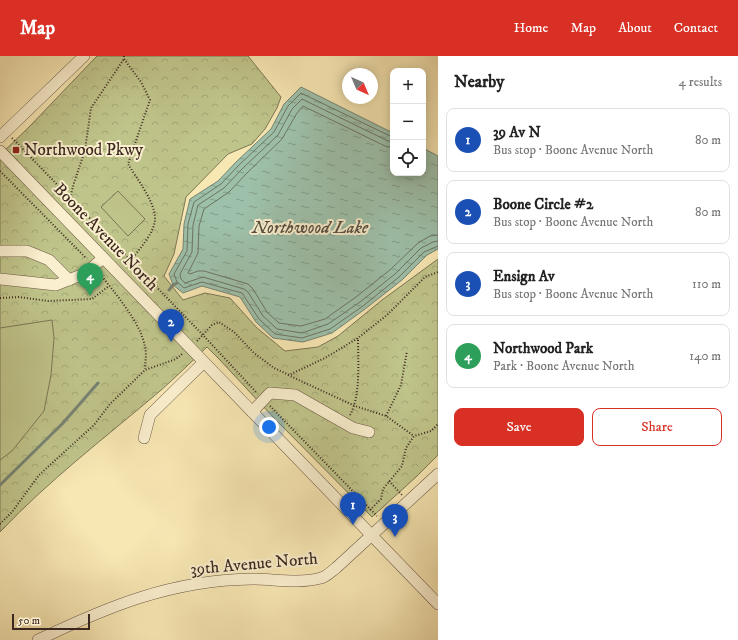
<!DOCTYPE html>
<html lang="en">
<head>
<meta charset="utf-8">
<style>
  body { margin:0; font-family:"IM FELL DW Pica",serif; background:#f6f6f6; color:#222 }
  .controls { position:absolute; right:12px; top:12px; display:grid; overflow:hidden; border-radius:8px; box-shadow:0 2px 10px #0003 }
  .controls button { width:36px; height:36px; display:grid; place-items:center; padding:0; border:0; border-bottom:1px solid #e0e0e0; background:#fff; color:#222; font:20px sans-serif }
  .compass { position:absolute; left:342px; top:12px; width:36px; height:36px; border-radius:50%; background:#fff; box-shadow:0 2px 10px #0003; rotate:136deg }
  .scale { position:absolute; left:12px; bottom:10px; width:78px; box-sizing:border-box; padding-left:4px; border:2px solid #3d2820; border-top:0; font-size:11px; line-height:14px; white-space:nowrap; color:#3d2820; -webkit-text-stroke:3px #faefce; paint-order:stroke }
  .you { position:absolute; left:269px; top:371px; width:14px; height:14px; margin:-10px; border:3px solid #fff; border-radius:50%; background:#1a73e8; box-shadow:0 0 0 6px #1a73e833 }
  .badge { display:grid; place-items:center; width:26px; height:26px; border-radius:50%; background:#d93025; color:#fff; font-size:13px; font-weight:700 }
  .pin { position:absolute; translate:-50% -33px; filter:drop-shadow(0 1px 2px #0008) }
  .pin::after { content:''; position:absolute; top:21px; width:14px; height:12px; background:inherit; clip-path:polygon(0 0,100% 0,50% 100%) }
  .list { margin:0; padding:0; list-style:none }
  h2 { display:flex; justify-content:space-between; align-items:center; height:52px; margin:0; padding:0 16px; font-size:17px }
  h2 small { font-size:13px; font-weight:400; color:#767676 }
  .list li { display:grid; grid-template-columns:26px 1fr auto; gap:12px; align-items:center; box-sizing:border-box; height:64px; margin:0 8px 8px; padding:0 8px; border:1px solid #e0e0e0; border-radius:8px }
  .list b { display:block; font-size:15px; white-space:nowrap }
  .list p { margin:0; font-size:13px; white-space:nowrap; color:#767676 }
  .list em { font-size:13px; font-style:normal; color:#767676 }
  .actions { display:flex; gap:8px; padding:12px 16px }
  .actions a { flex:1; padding:9px 0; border:1px solid #d93025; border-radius:8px; text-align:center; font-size:14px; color:#d93025 }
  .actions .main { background:#d93025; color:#fff }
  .icon { flex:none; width:22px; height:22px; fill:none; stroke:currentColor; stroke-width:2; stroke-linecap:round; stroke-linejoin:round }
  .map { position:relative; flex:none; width:438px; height:584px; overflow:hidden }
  header { display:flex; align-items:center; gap:24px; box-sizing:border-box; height:56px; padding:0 20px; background:#d93025; color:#fff }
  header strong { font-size:19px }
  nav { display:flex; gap:22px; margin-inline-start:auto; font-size:14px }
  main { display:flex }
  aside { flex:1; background:#fff }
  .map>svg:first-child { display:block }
</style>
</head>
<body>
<header>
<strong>Map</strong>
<nav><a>Home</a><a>Map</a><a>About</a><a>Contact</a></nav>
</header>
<main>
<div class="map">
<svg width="438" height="584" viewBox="0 0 438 584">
  <defs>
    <pattern id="park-crowns" width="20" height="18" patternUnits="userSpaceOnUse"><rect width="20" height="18" fill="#bfc48a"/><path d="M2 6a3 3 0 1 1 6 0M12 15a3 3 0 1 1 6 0" fill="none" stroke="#a5a877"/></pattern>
    <pattern id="water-ripples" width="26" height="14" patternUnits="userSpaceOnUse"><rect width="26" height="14" fill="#9dc0aa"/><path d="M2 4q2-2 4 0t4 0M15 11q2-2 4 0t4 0" fill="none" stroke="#819c8a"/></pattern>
  </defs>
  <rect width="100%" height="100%" fill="#f7e7b3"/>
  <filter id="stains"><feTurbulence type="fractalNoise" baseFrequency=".005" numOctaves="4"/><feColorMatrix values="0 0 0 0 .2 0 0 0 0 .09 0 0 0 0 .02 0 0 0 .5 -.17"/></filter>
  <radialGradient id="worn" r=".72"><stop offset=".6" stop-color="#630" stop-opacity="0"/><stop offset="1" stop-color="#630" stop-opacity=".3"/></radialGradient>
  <path fill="url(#park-crowns)" stroke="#7e7655" d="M97 0H248L281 41 277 52 265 73 252 88 228 98 186 141 174 198 164 220 183 244 205 237 230 242 257 272 285 295 318 291 338 280 382 244 438 203V399L416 421 372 461 274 362 219 303 207 291C191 306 176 321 160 335 106 381 49 424 0 476V99L29 71Z"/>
  <path fill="#bfc48a" stroke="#7e7655" d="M118 135 145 163 128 180 101 151Z
    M52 264 54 282 51 319 44 355 12 395 0 404V272Z"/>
  <path fill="url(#water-ripples)" stroke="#778373" d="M301 31 393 77V117H423V92L438 100V193L427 199 402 224 365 253 332 277 303 286 273 282 256 266 240 241 202 230 183 237 173 229 169 218 183 193 184 168 190 143 218 125 236 106 271 73 284 48Z"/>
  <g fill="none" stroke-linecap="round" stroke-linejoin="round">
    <path stroke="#6d7465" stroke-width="1" d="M393 80H390L301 37 288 50 274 76 239 109 221 128 194 146 188 168 187 195 174 218 177 226 184 232 202 226 242 237 259 263 275 278 302 282 330 273 363 250 399 221 424 196 438 190
      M393 86 388 85 302 43 292 53 278 79 242 113 224 132 198 149 193 169 192 196 180 218 181 223 185 227 203 221 244 233 248 236 263 260 277 273 302 277 328 268 360 246 395 218 421 192 433 186 438 185
      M393 92 385 90 303 50 297 57 282 83 247 117 229 136 204 153 199 170 198 197 188 217 190 218 198 215H204L248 228 253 233 267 256 279 267 301 270 325 263 356 241 391 213 418 187 430 180 438 179"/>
    <path stroke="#778373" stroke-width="3" d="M169 234 173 229 177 227
      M0 429 63 367 98 327"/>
    <g stroke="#6c5845" stroke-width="12">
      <path id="minor" d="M0 81 84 0
        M0 95 438 548
        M0 195H27L49 204 69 224
        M0 223 56 229 86 217 103 202
        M252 356 270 337 295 339 353 372 369 376
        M144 382 150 359 204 306
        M38 584C109 550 172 524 252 523 274 523 299 528 321 522 326 521 332 515 336 512L438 418"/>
    </g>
    <path stroke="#3d2820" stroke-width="2" stroke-dasharray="1 2" stroke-linecap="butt" d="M124 0V3L141 26 150 44 128 108C137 123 156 147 155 164 154 177 139 194 131 204
      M12 82 202 278 257 337
      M0 115 86 202
      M70 142 74 127 85 94 91 52 124 3
      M100 218C115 237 141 267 145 291 147 299 145 306 145 313
      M0 242 19 241 48 245 92 243 109 230
      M197 285 212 269 219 266 234 276 254 297 274 312 289 319 325 302 358 282 387 259 425 221 438 216
      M288 319 355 350 386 360 414 380
      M270 350 377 460
      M350 359C361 339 358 305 358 282
      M386 360 401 329 407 295
      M389 425 402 439
      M370 454 381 443 383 433 402 410 406 392 414 380 431 375 438 368
      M0 468 12 456 39 419 94 369 110 348 145 314 176 303 182 298"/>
    <use href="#minor" stroke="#faefce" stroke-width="11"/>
  </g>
  <rect fill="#8f2418" stroke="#faefce" stroke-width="1.5" x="12" y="90" width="8" height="8" rx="2"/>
  <g text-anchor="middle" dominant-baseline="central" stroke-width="4" stroke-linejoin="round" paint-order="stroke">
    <g font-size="17" fill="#3d2820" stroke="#faefce" text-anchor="start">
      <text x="24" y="94">Northwood Pkwy</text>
    </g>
    <g font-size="17" fill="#3d2820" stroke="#faefce">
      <text transform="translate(106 181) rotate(46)">Boone Avenue North</text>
      <text transform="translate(254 508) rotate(-5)">39th Avenue North</text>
    </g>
    <g font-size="18" font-style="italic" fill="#554e42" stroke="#faefce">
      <text x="310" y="172">Northwood Lake</text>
    </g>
  </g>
  <rect width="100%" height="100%" filter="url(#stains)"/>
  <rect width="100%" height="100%" fill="url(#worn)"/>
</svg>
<div class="controls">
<button>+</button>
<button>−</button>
<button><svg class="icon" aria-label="locate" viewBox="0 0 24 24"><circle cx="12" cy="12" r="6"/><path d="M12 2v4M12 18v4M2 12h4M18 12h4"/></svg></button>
</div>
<svg class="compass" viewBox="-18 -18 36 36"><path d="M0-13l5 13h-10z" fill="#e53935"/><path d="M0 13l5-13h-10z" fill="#767676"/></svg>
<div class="scale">50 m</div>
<div class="you"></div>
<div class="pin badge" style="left:353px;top:469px;background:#1a4fb4">1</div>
<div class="pin badge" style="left:171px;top:286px;background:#1a4fb4">2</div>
<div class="pin badge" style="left:395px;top:481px;background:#1a4fb4">3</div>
<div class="pin badge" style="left:90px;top:240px;background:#2e9e5b">4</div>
</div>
<aside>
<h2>Nearby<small>4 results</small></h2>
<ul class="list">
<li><span class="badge" style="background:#1a4fb4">1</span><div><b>39 Av N</b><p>Bus stop · Boone Avenue North</p></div><em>80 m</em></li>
<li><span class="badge" style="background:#1a4fb4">2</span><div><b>Boone Circle #2</b><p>Bus stop · Boone Avenue North</p></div><em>80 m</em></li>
<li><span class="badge" style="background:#1a4fb4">3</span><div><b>Ensign Av</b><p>Bus stop · Boone Avenue North</p></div><em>110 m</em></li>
<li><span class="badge" style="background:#2e9e5b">4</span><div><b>Northwood Park</b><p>Park · Boone Avenue North</p></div><em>140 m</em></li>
</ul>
<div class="actions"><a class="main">Save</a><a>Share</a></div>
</aside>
</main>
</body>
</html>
